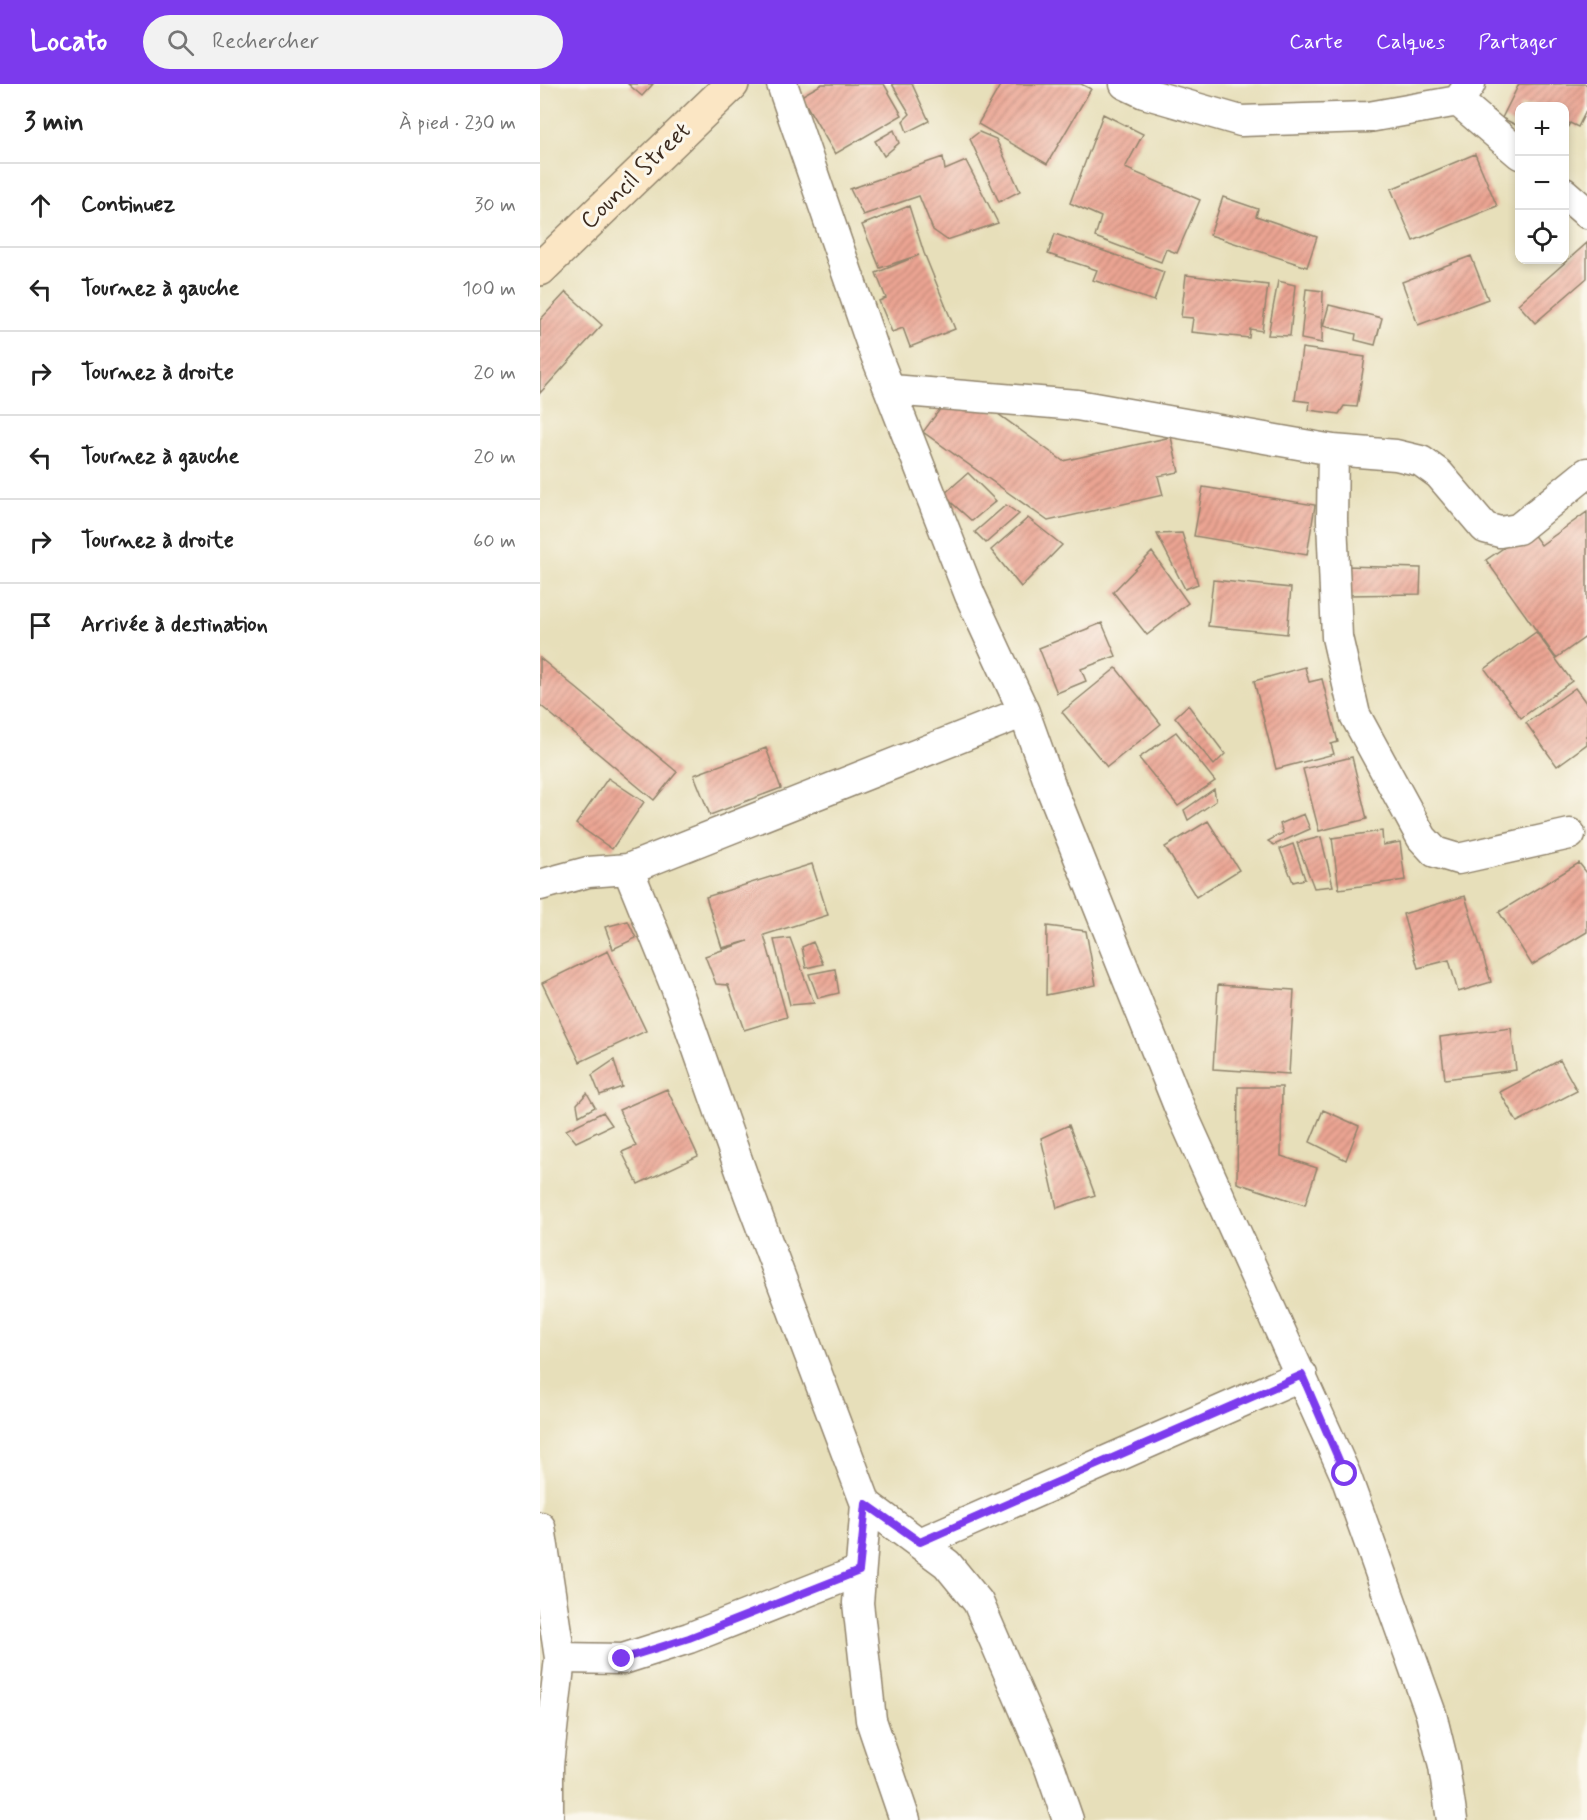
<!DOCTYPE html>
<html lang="fr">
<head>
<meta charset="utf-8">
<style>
  body { margin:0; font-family:Mynerve,sans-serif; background:#f2f2f2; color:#222 }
  .controls { position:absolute; right:18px; top:18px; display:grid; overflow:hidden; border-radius:12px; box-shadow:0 3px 9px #0003 }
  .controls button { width:54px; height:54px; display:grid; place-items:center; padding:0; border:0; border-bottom:2px solid #e0e0e0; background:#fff; color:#222; font:30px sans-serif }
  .stop { position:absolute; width:18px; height:18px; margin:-14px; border:4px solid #7c3aed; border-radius:50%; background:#fff }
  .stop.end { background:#7c3aed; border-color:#fff; box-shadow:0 2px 6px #0008 }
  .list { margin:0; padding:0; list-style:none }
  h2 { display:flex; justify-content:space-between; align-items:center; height:78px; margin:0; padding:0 24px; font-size:26px }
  h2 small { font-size:20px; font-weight:400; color:#767676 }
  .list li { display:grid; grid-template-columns:39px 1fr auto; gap:18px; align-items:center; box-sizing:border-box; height:84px; padding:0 24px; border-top:2px solid #e0e0e0 }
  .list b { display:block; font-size:22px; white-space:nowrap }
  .list em { font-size:20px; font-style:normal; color:#767676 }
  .icon { flex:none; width:33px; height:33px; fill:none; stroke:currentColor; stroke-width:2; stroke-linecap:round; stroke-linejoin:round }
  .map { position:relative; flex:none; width:1047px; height:1736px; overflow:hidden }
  header { display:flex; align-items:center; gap:36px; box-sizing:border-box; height:84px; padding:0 30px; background:#7c3aed; color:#fff }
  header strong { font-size:28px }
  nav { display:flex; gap:33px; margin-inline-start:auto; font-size:21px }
  .search { width:420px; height:54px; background:#f2f2f2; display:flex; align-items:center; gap:15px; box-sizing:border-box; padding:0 21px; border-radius:33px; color:#767676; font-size:22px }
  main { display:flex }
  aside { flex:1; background:#fff }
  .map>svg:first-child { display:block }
</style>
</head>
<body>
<header>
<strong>Locato</strong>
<div class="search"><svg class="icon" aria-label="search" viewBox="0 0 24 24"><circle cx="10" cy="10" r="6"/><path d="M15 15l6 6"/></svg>Rechercher</div>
<nav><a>Carte</a><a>Calques</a><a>Partager</a></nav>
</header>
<main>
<aside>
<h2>3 min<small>À pied · 230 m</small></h2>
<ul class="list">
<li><svg class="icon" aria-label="ahead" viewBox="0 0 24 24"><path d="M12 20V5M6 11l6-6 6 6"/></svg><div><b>Continuez</b></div><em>30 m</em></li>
<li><svg class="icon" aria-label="left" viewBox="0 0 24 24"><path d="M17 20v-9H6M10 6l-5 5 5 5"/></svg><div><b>Tournez à gauche</b></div><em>100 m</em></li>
<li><svg class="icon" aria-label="right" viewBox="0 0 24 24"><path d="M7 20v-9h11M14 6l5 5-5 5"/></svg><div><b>Tournez à droite</b></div><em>20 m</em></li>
<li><svg class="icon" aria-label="left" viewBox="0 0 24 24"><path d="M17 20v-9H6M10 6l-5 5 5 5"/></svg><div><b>Tournez à gauche</b></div><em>20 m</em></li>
<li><svg class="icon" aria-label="right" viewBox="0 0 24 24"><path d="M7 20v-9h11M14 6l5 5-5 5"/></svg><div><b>Tournez à droite</b></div><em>60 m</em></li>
<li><svg class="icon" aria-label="arrive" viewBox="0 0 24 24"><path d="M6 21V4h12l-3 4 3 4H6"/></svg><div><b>Arrivée à destination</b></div></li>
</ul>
</aside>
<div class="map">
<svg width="1047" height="1736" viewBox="0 0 1047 1736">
  <defs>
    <pattern id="building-hatch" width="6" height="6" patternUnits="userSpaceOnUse" patternTransform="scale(1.5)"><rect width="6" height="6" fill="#eba493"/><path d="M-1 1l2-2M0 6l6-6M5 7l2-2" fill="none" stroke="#c08677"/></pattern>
  </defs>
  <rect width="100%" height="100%" fill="#fbf7ec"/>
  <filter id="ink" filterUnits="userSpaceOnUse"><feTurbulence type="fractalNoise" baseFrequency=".0167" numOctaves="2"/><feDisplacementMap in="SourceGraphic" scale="12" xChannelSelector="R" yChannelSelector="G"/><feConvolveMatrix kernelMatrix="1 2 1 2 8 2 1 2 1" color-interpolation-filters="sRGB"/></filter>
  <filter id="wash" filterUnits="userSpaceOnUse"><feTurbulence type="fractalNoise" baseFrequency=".008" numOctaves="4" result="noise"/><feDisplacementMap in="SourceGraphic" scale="24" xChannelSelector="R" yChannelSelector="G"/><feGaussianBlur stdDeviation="1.35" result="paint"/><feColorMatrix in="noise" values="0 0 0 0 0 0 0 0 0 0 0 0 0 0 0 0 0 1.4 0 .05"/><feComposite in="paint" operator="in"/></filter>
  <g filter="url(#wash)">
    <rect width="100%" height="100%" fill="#e7dfba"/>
    <g id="blocks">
      <path fill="url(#building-hatch)" d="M88 0H113L102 12Z
        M282 0H344L362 31 295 70 261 12Z
        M352 0H372L389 37 367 48 363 37 370 30Z
        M461 0H541L551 5 507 80 438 40Z
        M979 0H1047V25L1038 43 1030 39 1024 50V22H980V43L962 34Z
        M563 30 603 50 585 84 660 116 637 169 626 165 621 178 555 153 561 133 530 119Z
        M354 46 359 59 344 72 335 57Z
        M439 48 456 55 480 107 459 118 430 55Z
        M935 70 957 122 873 157 851 105Z
        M403 73 405 86 426 77 458 139 407 156 393 146 379 112 323 131 310 105Z
        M683 113 718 125 716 132 777 153 767 183 670 151Z
        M369 122 384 169 415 245 370 263 363 244 352 248 339 217 346 214 336 189 379 171 340 184 322 141Z
        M515 150 624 188 614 217 553 196 557 186 508 170Z
        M1047 159V194L995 239 978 220Z
        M931 172 948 215 878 241 862 198Z
        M646 191 728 201 722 247 710 245 709 254 651 248 653 234 641 233Z
        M738 197 755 201 750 252 728 251Z
        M766 205 783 207 782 259 761 255Z
        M26 208 62 241 0 309V236Z
        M789 221 842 234 835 261 815 256 816 250 783 242Z
        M762 264 825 273 817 323 804 322 799 330 769 326 770 318 755 316Z
        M418 301 523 377 631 353 639 388 618 392 623 411 508 437 383 348Z
        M428 389 456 417 432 437 403 411Z
        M663 403 775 421 767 471 654 452Z
        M466 421 479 430 446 459 435 448Z
        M1047 428V552L1016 574 946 476 990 446 1001 461Z
        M488 434 522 461 481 503 451 466Z
        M642 449 658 500 645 505 617 450Z
        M612 468 648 519 607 551 573 508Z
        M804 482 881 484 880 510 806 511Z
        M673 496 751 504 747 550 668 542Z
        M562 539 576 572 541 585 546 597 517 609 499 564Z
        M996 548 1032 597 981 634 945 585Z
        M0 574 137 688 114 716 0 621Z
        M765 583 769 598 782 595 798 658 791 660 794 670 736 685 714 597Z
        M576 584 621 640 567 683 522 628Z
        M1035 604 1047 620V660L1017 682 986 639Z
        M648 621 685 670 674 681 635 633Z
        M636 648 675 697 638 722 599 674Z
        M226 664 241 704 170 731 154 691Z
        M812 673 827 735 779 747 763 685Z
        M68 694 104 718 72 765 36 740Z
        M674 705 676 717 648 736 644 726Z
        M764 730 770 745 734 761 728 757 743 749 740 740Z
        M668 737 699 786 656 813 625 763Z
        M842 747 843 761 860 758 865 796 799 805 792 754Z
        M781 753 793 802 774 804 757 759Z
        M753 760 765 795 753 798 740 765Z
        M1039 779 1047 789V848L992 881 959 828Z
        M272 780 288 831 224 851 247 933 204 946 188 901 176 900 165 872 208 857 182 864 166 813Z
        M925 812 951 898 918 908 909 876 878 884 863 830Z
        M88 837 96 854 73 865 65 843Z
        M507 842 546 847 556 901 506 911Z
        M250 854 274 919 250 921 234 856Z
        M273 858 283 880 266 884 262 863Z
        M68 867 106 947 40 978 2 899Z
        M295 885 299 909 278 914 269 890Z
        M678 901 754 906 749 990 673 985Z
        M971 944 976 986 905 995 900 953Z
        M74 976 82 1003 60 1011 52 991Z
        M1020 976 1037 1007 977 1038 960 1008Z
        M698 1003H742L741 1072 777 1084 765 1121 697 1099Z
        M127 1005 158 1072 98 1100 82 1068 96 1062 79 1026Z
        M47 1009 55 1023 39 1032 37 1020Z
        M783 1026 819 1042 806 1076 770 1058Z
        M63 1028 72 1041 36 1058 26 1046Z
        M529 1041 555 1111 517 1124 501 1054Z"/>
    </g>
  </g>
  <g filter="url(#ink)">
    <use href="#blocks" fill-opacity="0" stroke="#91846c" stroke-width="1.5"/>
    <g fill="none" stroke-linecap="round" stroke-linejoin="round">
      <g stroke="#91846c" stroke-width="33">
        <path id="street" d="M242 0 332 261 430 511 484 628 512 706 640 1025 805 1390 891 1630 904 1683 912 1736
          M585 0 604 9 701 37 829 33 918 17 930 0
          M918 17 980 70
          M1024 109 1047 129
          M352 306 537 321 793 366 856 371 881 377 899 390 945 444 960 448 978 445 1047 389
          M793 366 792 436 797 553 815 631 882 754 895 768 918 775 1030 750
          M88 785 484 628
          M0 801 48 788 88 785 136 903 209 1110 326 1420 318 1519 331 1636 365 1736
          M326 1420 407 1480 438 1518 510 1684 528 1736
          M0 1443 20 1574 8 1681V1736
          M380 1459 762 1291
          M20 1574 83 1575 149 1554 319 1487"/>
      </g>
      <g stroke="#91846c" stroke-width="36">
        <path id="secondary" d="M0 185 192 0"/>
      </g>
      <use href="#street" stroke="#fff" stroke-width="30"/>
      <use href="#secondary" stroke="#fbe6c4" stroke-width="33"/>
    </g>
  </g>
  <g fill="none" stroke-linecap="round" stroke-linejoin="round" filter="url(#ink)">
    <path stroke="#7c3aed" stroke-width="8" d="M82 1575 149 1554 319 1487 326 1420 380 1458 762 1291 805 1390"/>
  </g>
  <g text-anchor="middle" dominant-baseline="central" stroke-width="6" stroke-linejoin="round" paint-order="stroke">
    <g font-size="24" fill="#3b2a1e" stroke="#fbf7ec">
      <text transform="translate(96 92) rotate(-44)">Council Street</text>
    </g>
  </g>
</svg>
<div class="controls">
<button>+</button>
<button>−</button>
<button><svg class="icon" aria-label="locate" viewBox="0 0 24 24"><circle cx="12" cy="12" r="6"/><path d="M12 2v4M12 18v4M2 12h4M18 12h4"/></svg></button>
</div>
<div class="stop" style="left:805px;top:1390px"></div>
<div class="stop end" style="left:82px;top:1575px"></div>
</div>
</main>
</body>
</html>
